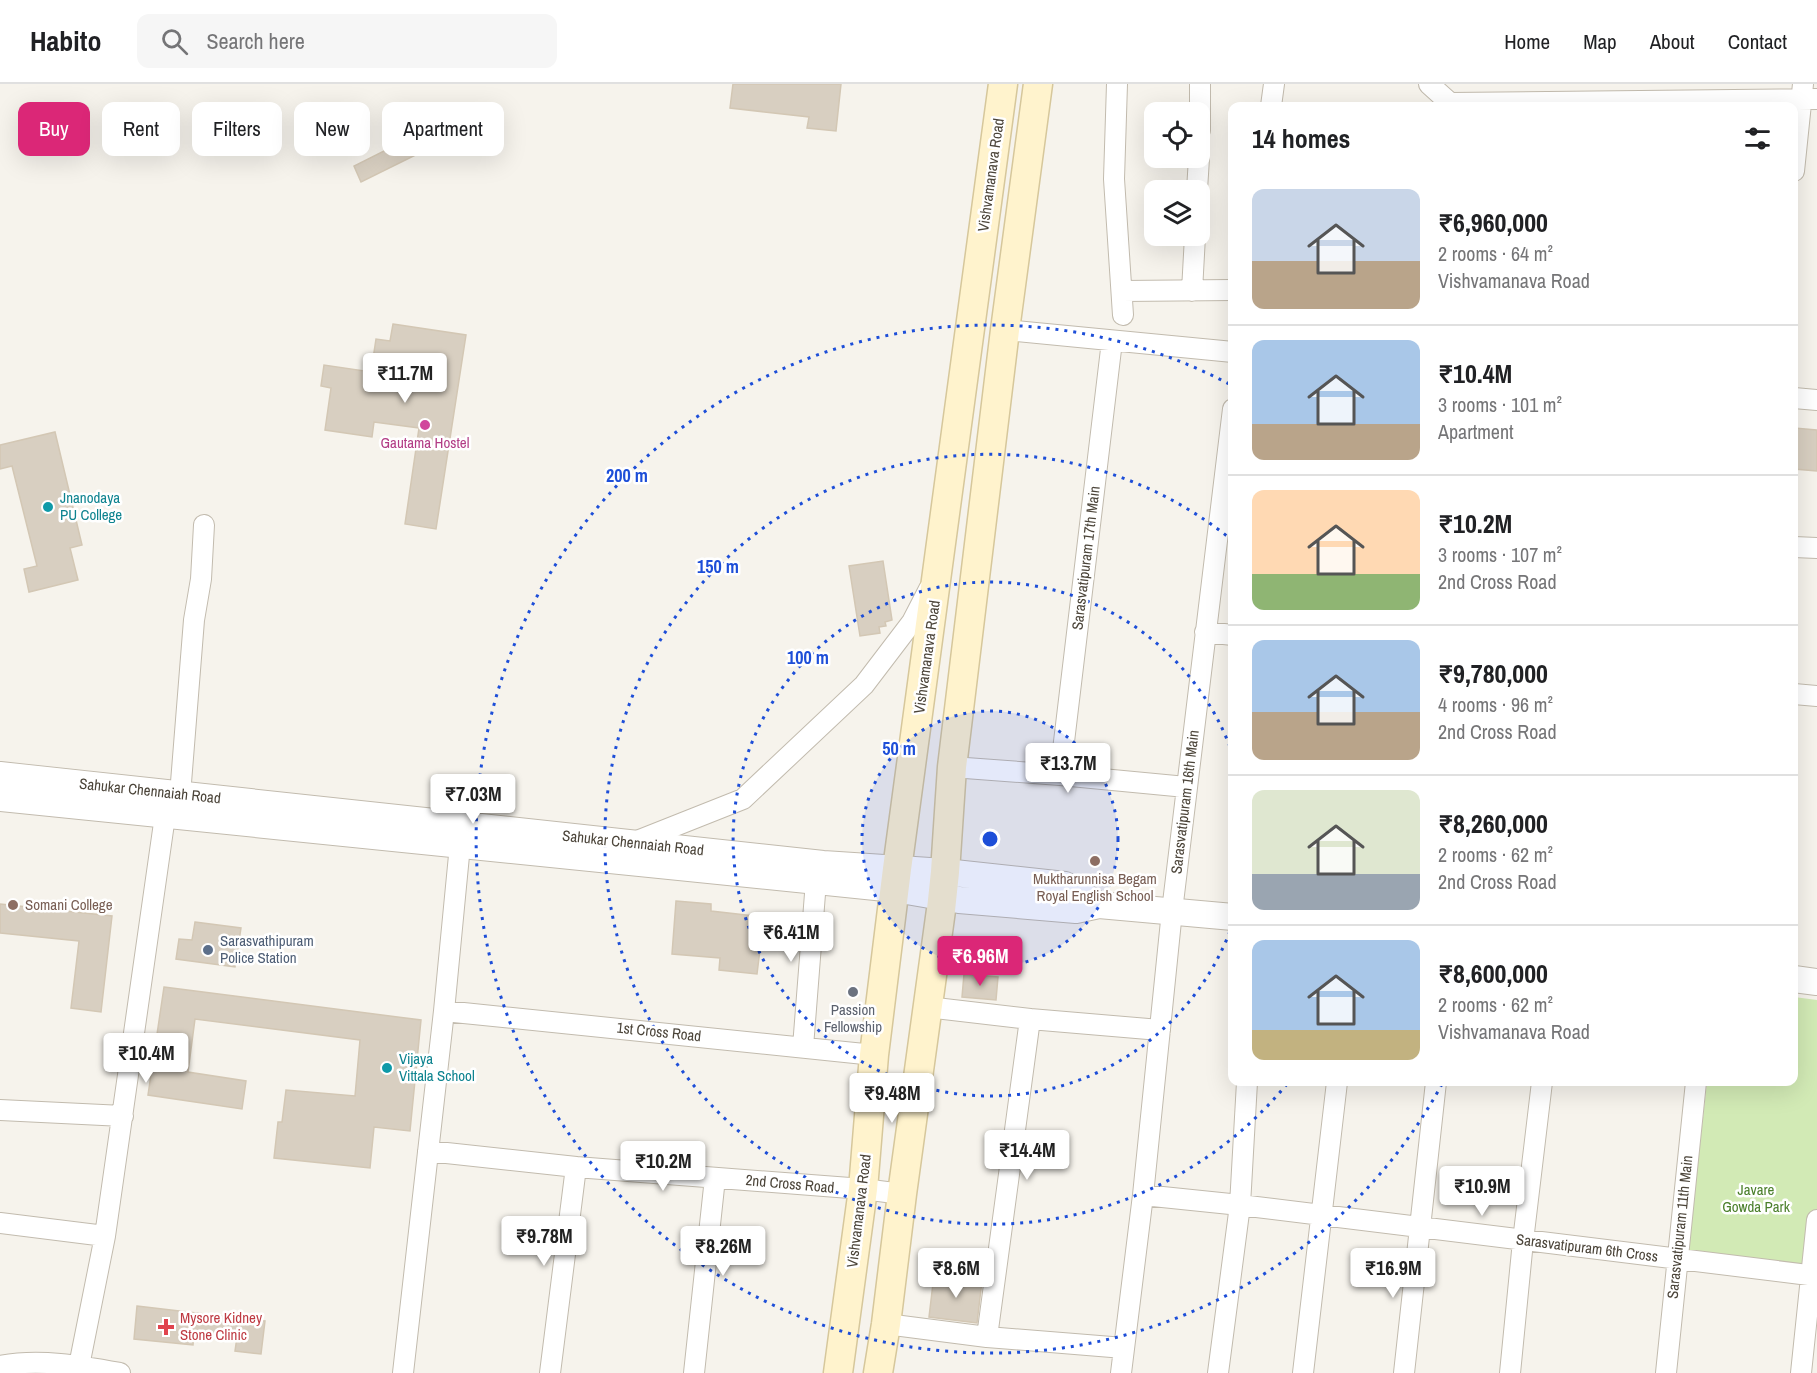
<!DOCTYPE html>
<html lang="en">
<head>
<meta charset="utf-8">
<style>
  body { margin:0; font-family:"Archivo Narrow",sans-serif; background:#f6f6f6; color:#202124; height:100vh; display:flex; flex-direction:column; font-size:22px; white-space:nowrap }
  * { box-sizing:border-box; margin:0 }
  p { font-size:20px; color:#757577 }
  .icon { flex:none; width:33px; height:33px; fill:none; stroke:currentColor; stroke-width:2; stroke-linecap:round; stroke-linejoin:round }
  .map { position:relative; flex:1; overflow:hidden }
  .side { position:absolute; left:1228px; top:18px; width:570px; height:984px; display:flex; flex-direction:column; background:#fff; border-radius:12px; box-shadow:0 6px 24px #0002 }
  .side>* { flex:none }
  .hud { position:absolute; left:18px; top:18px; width:570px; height:54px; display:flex; gap:12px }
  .controls { position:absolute; left:1144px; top:18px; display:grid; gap:12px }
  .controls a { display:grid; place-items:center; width:66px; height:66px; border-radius:12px; background:#fff; box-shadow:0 6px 24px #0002; font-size:30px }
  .price { position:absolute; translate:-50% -51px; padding:0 14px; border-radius:6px; background:#fff; color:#222; font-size:20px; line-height:39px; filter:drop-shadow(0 2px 3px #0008) }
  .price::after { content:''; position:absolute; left:50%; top:36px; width:18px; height:14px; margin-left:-9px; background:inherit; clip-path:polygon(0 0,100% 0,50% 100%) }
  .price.selected { background:#db2777; color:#fff }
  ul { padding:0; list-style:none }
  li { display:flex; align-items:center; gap:18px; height:150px; padding:0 24px }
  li+li { border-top:2px solid #e0e0e0 }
  li span { display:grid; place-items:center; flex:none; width:168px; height:120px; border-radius:12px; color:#555 }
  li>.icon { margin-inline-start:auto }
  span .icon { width:72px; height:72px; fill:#fffc; stroke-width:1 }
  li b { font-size:26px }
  h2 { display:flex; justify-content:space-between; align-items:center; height:72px; padding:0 24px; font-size:26px }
  .tag { padding:0 21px; border-radius:12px; background:#fff; box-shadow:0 6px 24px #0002; font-size:21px; line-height:54px }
  .tag.selected { background:#db2777; color:#fff }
  header { display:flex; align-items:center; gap:36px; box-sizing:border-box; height:84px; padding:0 30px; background:#fff; border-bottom:2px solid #e0e0e0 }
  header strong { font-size:28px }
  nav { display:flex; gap:33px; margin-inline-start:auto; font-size:21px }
  .search { width:420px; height:54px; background:#f6f6f6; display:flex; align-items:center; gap:15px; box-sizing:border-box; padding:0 21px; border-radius:12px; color:#757577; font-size:22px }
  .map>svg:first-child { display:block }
</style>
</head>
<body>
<header>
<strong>Habito</strong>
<div class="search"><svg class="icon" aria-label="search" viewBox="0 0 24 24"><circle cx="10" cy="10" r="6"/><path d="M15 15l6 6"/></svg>Search here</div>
<nav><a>Home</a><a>Map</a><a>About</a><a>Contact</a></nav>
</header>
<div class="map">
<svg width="1817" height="1289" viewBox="0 0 1817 1289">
  <rect width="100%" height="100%" fill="#f6f3ec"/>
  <path fill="#d2eab5" d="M1794 913 1817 916V1183L1688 1168 1707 998H1794Z"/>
  <path fill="#d8cfc1" stroke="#d3c7b4" stroke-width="1.5" d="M733 0H841L836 47 807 44 809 33 730 24Z
    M421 21 440 59 361 98 354 82 412 53 401 30Z
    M393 240 466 251 436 445 405 440 419 344 374 338 372 353 325 346 331 304 321 302 324 281 371 288 376 255 390 257Z
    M1794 344 1817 346V387L1794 385Z
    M55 348 82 461 70 464 78 496 29 508 24 485 37 482 12 382 0 385V361Z
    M883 477 892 536 885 538 886 542 879 543 880 549 860 552 849 482Z
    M676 817 711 820V827L764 833 757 890 719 886 720 874 672 870Z
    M0 820 112 832 101 928 71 924 79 857 0 849Z
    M195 838 241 844 235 883 176 875 179 855 192 856Z
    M964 890 998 893 996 916 962 913Z
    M164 903 421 936 410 1047 374 1043 370 1084 274 1074 278 1038H282L286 1006 355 1012 360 956 195 935 188 988 246 997 242 1025 148 1011Z
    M934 1191 982 1197 977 1239 929 1233Z
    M137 1222 265 1237 261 1270 235 1267 237 1253 194 1249 193 1261 134 1255Z"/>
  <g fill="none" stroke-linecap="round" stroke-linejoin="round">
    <defs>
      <path id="minor" d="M1117 0 1114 95 1123 231
        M1429 0 1450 19 1817 15
        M1271 22 1274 0
        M1200 46V0
        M1794 87 1803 0
        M1197 106 1199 74
        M1122 207 1233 206
        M1192 207 1195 152
        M1005 246 1233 268
        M1794 314 1817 316
        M1794 463 1817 464
        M1205 548 1233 551
        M1794 610 1817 612
        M952 683 1060 691 1186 703
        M1060 691 1112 257
        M180 711 194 536 201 495 204 441
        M632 759 743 715 864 601 912 538 929 505
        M927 923 1030 935 1160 946
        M444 927 874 971
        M803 963 816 797
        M0 1026 123 1032
        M428 1067 576 1083 863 1105 902 1110
        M1143 1111 1240 1121 1817 1192
        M0 1139 105 1152
        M886 1240 987 1253 1124 1264
        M987 1253 1030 935
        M0 1282C39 1274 82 1282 120 1289
        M79 1282 105 1152 167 718
        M403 1289 444 927 460 761
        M550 1289 576 1083
        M694 1289 715 1094
        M1121 1289 1143 1111 1172 827 1233 325
        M1218 1289 1240 1121 1247 998
        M1303 1289 1337 998
        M1404 1289 1436 998
        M1510 1289 1523 1157 1542 998
        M1666 1289 1696 998
        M1801 1289 1817 1136"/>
      <path id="tertiary" d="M0 691 823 780 945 788 1065 801 1099 821
        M0 714 895 805 959 816 1076 826 1099 821 1233 833
        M1794 895 1817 898"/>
      <path id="secondary" d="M838 1289 863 1105 874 971 897 785 1003 0
        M878 1289 886 1240 902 1110 941 826 945 788 952 683 1005 246 1038 0"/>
    </defs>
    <use href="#minor" stroke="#c2bbae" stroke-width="22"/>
    <use href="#tertiary" stroke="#c2bbae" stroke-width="28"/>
    <use href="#secondary" stroke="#d6c79b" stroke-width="31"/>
    <use href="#minor" stroke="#fff" stroke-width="20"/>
    <use href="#tertiary" stroke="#fff" stroke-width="26"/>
    <use href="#secondary" stroke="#fff3cd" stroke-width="28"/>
  </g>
  <circle cx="990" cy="755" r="128" fill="#1d4ed8" fill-opacity=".12"/>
  <g fill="none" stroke="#1d4ed8" stroke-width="3" stroke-dasharray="3 6">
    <circle cx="990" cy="755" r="128"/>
    <path d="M1233 839A257 257 0 1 1 1233 671"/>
    <path d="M1287 1000A385 385 0 1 1 1232 456"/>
    <path d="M1442 1000A514 514 0 1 1 1231 301"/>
  </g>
  <circle fill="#d1479c" stroke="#fff" stroke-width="2" cx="425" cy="341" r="6"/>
  <g fill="#0f9aa8" stroke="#fff" stroke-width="2">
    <circle cx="48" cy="423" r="6"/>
    <circle cx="387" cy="984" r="6"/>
  </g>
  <g fill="#8d6e63" stroke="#fff" stroke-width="2">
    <circle cx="1095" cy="777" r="6"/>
    <circle cx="13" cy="821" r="6"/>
  </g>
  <circle fill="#5c6f8a" stroke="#fff" stroke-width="2" cx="208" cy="866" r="6"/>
  <circle fill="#6b7280" stroke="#fff" stroke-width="2" cx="853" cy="908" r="6"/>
  <path fill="#e0444e" stroke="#fff" stroke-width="2" d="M163 1234h6v6h6v6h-6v6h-6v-6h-6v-6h6z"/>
  <g text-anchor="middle" stroke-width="5" stroke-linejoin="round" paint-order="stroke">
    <g font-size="15" fill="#4b4439" stroke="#fff">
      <text transform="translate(991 91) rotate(-82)" y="5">Vishvamanava Road</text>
      <text transform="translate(1086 474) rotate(-83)" y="5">Sarasvatipuram 17th Main</text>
      <text transform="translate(927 573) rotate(-82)" y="5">Vishvamanava Road</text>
      <text transform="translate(150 707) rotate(6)" y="5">Sahukar Chennaiah Road</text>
      <text transform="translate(1185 718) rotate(-83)" y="5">Sarasvatipuram 16th Main</text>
      <text transform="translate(633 759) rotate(6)" y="5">Sahukar Chennaiah Road</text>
      <text transform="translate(659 948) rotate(6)" y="5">1st Cross Road</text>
      <text transform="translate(790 1100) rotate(5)" y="5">2nd Cross Road</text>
      <text transform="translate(859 1127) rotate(-83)" y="5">Vishvamanava Road</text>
      <text transform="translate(1680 1143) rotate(-84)" y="5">Sarasvatipuram 11th Main</text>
      <text transform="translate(1587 1164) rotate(7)" y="5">Sarasvatipuram 6th Cross</text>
    </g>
    <g font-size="15" fill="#b23c85" stroke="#fff">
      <text x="425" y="364">Gautama Hostel</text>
    </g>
    <g font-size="15" fill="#0d838f" stroke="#fff" text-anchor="start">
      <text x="60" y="419">Jnanodaya<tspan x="60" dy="17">PU College</tspan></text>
      <text x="399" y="980">Vijaya<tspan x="399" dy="17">Vittala School</tspan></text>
    </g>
    <g font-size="15" fill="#785e54" stroke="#fff">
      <text x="1095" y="800">Muktharunnisa Begam<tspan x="1095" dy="17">Royal English School</tspan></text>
      <text x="25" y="826" text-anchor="start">Somani College</text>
    </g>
    <g font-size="15" fill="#4e5e75" stroke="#fff" text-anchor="start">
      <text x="220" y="862">Sarasvathipuram<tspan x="220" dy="17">Police Station</tspan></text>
    </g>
    <g font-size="15" fill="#5b616d" stroke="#fff">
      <text x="853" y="931">Passion<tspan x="853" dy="17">Fellowship</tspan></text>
    </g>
    <g font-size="15" fill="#4a7f2a" stroke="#fff">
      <text x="1756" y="1111">Javare<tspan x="1756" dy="17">Gowda Park</tspan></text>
    </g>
    <g font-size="15" fill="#be3a42" stroke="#fff" text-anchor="start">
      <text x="180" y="1239">Mysore Kidney<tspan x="180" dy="17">Stone Clinic</tspan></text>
    </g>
  </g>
  <circle cx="990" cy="755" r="9" fill="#1d4ed8" stroke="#fff" stroke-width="3"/>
  <g font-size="18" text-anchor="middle" font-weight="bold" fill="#1d4ed8" stroke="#fff" stroke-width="5" stroke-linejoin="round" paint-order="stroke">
    <text x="627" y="398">200 m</text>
    <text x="718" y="489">150 m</text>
    <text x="808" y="580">100 m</text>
    <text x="899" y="671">50 m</text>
  </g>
</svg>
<div class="controls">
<a><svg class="icon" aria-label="locate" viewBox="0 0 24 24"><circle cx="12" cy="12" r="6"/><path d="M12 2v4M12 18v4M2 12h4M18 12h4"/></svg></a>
<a><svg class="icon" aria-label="layers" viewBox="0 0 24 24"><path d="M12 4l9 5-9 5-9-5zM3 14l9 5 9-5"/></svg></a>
</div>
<b class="price" style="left:405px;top:320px">₹11.7M</b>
<b class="price" style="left:1068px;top:710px">₹13.7M</b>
<b class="price" style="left:473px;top:741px">₹7.03M</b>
<b class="price" style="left:791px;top:879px">₹6.41M</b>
<b class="price selected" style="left:980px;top:903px">₹6.96M</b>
<b class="price" style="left:146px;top:1000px">₹10.4M</b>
<b class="price" style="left:892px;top:1040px">₹9.48M</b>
<b class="price" style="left:1027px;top:1097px">₹14.4M</b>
<b class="price" style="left:663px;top:1108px">₹10.2M</b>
<b class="price" style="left:1482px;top:1133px">₹10.9M</b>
<b class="price" style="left:544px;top:1183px">₹9.78M</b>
<b class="price" style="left:723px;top:1193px">₹8.26M</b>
<b class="price" style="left:956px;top:1215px">₹8.6M</b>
<b class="price" style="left:1393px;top:1215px">₹16.9M</b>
<div class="hud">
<a class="tag selected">Buy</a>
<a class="tag">Rent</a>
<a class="tag">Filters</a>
<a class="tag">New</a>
<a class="tag">Apartment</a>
</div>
<section class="side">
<h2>14 homes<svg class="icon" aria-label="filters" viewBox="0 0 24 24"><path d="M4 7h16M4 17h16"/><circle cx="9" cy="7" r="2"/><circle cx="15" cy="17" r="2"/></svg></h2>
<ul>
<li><span style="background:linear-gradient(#c9d6e8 60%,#b9a48a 0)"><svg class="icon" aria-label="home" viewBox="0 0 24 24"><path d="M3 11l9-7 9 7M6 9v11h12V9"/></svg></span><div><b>₹6,960,000</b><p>2 rooms · 64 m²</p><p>Vishvamanava Road</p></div></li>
<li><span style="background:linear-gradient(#a9c7e8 70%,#b9a48a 0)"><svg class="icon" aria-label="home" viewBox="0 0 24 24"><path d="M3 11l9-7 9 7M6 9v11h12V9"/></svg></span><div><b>₹10.4M</b><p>3 rooms · 101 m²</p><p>Apartment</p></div></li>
<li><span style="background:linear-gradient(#ffd9b3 70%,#8fb573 0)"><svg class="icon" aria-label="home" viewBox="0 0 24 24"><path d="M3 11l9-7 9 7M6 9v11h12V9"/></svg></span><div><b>₹10.2M</b><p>3 rooms · 107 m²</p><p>2nd Cross Road</p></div></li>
<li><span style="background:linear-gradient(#a9c7e8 60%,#b9a48a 0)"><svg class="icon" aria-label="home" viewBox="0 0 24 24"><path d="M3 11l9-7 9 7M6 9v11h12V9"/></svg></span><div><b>₹9,780,000</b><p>4 rooms · 96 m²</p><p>2nd Cross Road</p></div></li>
<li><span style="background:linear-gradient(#dfe7d0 70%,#9aa5b1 0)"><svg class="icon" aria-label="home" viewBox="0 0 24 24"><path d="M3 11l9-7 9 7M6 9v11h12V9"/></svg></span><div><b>₹8,260,000</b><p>2 rooms · 62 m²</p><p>2nd Cross Road</p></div></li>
<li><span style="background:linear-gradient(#a9c7e8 75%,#c2b280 0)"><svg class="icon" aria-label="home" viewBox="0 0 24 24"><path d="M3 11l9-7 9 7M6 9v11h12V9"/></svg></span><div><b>₹8,600,000</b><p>2 rooms · 62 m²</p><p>Vishvamanava Road</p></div></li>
</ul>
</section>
</div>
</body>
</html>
